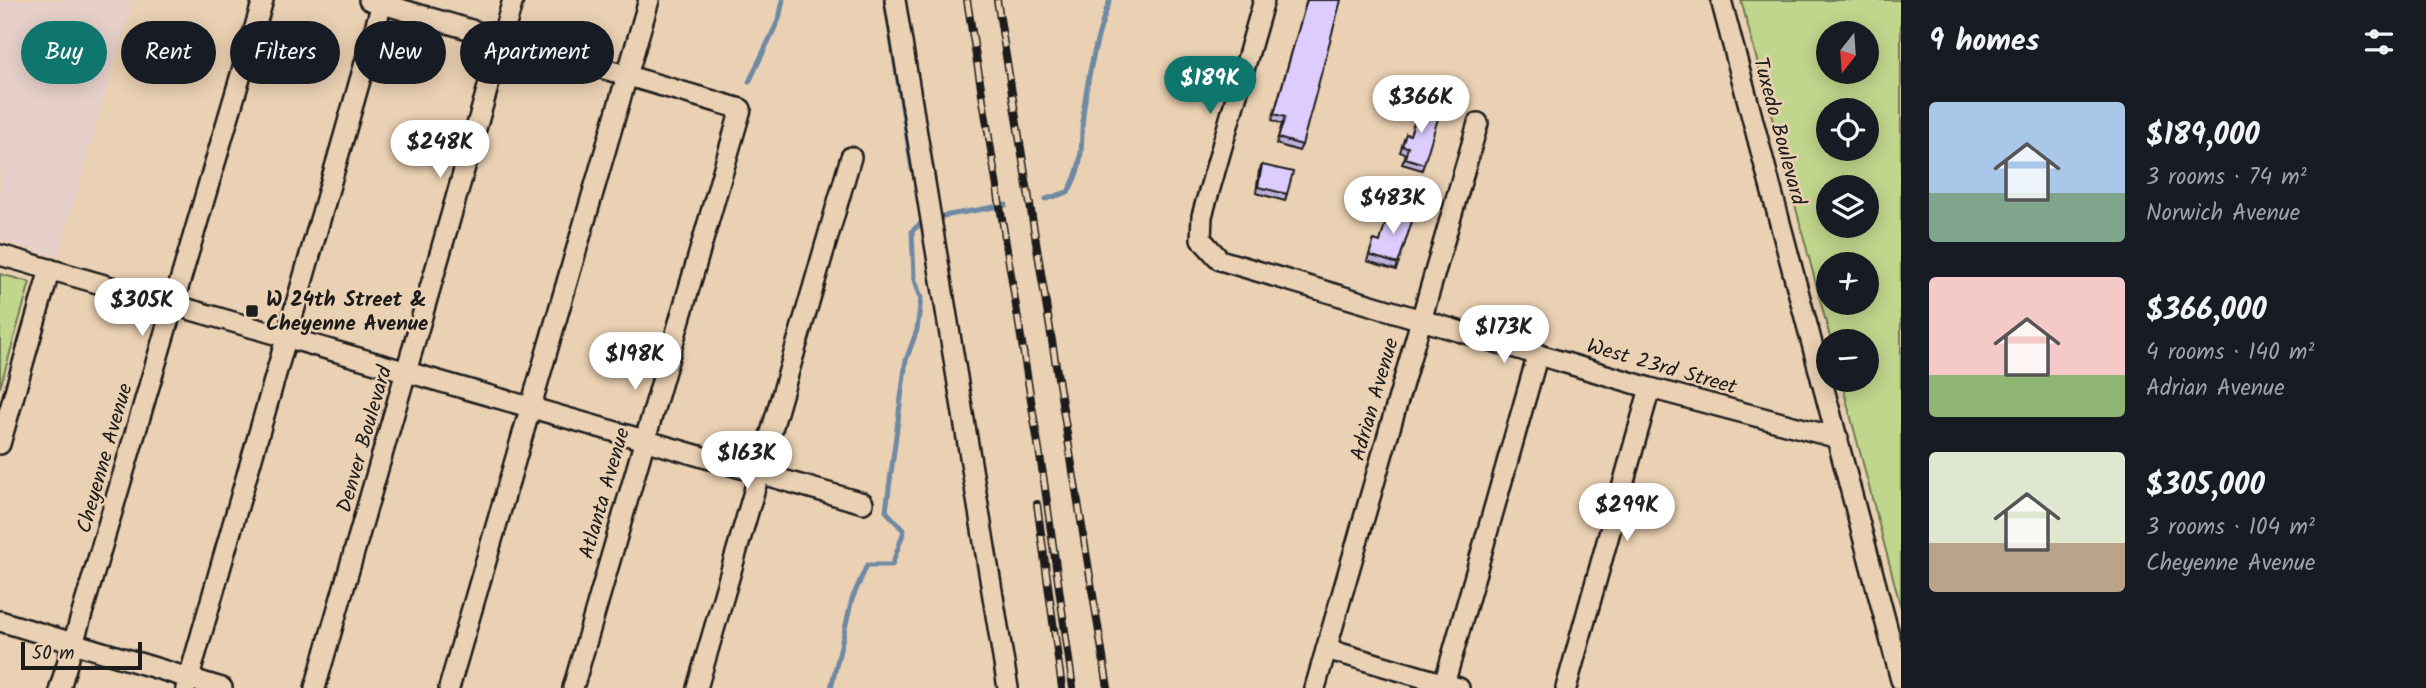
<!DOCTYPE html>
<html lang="en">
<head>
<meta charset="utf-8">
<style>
  body { margin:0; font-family:Kalam,sans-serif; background:#20242c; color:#f1f3f6; height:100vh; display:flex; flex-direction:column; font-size:26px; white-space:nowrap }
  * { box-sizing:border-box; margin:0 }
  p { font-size:23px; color:#9ea1a6 }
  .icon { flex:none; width:38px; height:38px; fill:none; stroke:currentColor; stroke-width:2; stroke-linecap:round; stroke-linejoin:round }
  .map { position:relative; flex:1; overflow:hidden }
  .panel { display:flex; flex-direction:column; background:#171b24; width:525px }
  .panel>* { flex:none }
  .hud { position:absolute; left:21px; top:21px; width:665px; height:63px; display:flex; gap:14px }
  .needle { width:46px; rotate:197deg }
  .fabs { position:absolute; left:1816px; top:21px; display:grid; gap:14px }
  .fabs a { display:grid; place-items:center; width:63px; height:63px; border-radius:50%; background:#171b24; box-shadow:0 4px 18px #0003; font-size:35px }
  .scale { position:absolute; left:21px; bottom:18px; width:121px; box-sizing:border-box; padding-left:7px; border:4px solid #1c1c1c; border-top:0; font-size:19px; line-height:24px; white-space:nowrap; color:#1c1c1c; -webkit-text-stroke:5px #ebd1b3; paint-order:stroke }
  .price { position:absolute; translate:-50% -60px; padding:0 16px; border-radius:24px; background:#fff; color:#222; font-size:23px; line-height:46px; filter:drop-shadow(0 2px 4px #0008) }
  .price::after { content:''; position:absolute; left:50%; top:42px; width:21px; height:16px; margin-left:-10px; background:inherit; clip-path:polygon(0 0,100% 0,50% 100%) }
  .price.current { background:#0f766e; color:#fff }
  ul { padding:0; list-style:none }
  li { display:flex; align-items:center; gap:21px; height:175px; padding:0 28px }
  li span { display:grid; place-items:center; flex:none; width:196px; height:140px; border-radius:7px; color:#555 }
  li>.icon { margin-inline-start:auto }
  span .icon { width:84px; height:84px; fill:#fffc; stroke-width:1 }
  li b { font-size:30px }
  h2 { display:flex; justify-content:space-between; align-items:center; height:84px; padding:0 28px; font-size:30px }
  .chip { padding:0 24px; border-radius:32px; background:#171b24; box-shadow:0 4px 18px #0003; font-size:24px; line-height:63px }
  .chip.current { background:#0f766e; color:#fff }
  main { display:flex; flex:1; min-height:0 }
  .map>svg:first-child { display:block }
</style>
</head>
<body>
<main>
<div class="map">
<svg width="1901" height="688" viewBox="0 0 1901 688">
  <rect width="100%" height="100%" fill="#ebd1b3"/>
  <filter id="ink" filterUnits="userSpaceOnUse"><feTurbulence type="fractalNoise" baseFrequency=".0143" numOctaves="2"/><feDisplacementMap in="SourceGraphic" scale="14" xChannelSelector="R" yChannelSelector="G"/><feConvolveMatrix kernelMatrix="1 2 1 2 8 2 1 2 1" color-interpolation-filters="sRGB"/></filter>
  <g filter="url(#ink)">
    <path fill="#e7d0ca" d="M0 0H133L58 257 0 240Z"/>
    <path fill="#c0d68c" stroke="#6e7954" stroke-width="2" fill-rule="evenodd" d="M1741 0H1901V608L1841 380H1867V341H1831ZM1829 33H1867V72H1829ZM1829 110H1867V149H1829ZM1829 187H1867V226H1829ZM1829 264H1867V303H1829Z
      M0 274 30 282 0 388Z"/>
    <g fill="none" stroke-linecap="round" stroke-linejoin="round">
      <path stroke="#6e89a4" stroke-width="5" d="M885 0 912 169
        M749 82 779 19 783 0
        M1046 199 1068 192C1087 160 1079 140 1084 107 1089 71 1097 34 1110 0
        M831 688 852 599 867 565H892L904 531 886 511 906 360 917 330 921 298 914 277 912 231 926 219 1006 205"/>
      <defs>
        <path id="minor" d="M369 0 741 109 573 688
          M895 0 1008 688
          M1264 0 1202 216 1201 239 1220 260 1650 388 1838 438
          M1721 0 1901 680
          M0 255 863 503
          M0 444 50 269
          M0 621 222 688
          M1326 649 1459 688
          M60 688 263 0
          M186 688 383 0
          M315 688 513 0
          M449 688 649 0
          M697 688 851 157
          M1315 688 1478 123
          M1443 688 1538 354
          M1566 688 1650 388"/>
      </defs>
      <use href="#minor" stroke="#1c1c1c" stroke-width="24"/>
      <use href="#minor" stroke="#ebd1b3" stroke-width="19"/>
      <defs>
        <path id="rail" d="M967 0 1044 481 1073 688
          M997 0 1108 688
          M1037 504 1062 688"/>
      </defs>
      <use href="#rail" stroke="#1c1c1c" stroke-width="8"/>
      <use href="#rail" stroke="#ebd1b3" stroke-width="5" stroke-dasharray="16" stroke-linecap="butt"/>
    </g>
    <path fill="#beb0da" stroke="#1c1c1c" stroke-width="2" d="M1307 0 1302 145 1299 151 1276 144 1282 124 1272 120Z
      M1406 134 1424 164 1422 170 1402 164 1406 154 1400 152Z
      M1262 165 1287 194 1285 201 1256 193 1259 171Z
      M1414 215 1396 270 1367 261 1374 240 1379 242Z"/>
    <path fill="#ddcdfe" stroke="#1c1c1c" stroke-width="2" d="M1307 0H1341L1302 145 1278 138 1285 117 1274 114Z
      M1420 105 1440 112 1424 164 1405 158 1408 147 1402 146 1406 134 1410 135Z
      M1262 165 1293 172 1287 194 1258 187Z
      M1390 206 1414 215 1398 264 1369 255 1374 240 1380 242Z"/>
  </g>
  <rect fill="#1c1c1c" stroke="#ebd1b3" stroke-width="2.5" x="245" y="304" width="14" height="14" rx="3.5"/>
  <g text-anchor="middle" stroke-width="5" stroke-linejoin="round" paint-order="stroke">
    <g font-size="21" fill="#1c1c1c" stroke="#ebd1b3">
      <text transform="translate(1780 131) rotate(75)" y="7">Tuxedo Boulevard</text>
      <text transform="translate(1662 366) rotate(16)" y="7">West 23rd Street</text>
      <text transform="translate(1374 399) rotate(-74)" y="7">Adrian Avenue</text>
      <text transform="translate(364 439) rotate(-74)" y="7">Denver Boulevard</text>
      <text transform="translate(104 458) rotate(-74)" y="7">Cheyenne Avenue</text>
      <text transform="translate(604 493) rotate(-74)" y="7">Atlanta Avenue</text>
    </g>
    <g font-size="21" font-weight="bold" fill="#1c1c1c" stroke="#ebd1b3" text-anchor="start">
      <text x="266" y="306">W 24th Street &amp;<tspan x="266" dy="24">Cheyenne Avenue</tspan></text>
    </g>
  </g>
</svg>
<div class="fabs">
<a><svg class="needle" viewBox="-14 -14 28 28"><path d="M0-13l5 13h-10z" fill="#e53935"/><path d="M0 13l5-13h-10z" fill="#9ea1a6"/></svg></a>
<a><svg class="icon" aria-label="locate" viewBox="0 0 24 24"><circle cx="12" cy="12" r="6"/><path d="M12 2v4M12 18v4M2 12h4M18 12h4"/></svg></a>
<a><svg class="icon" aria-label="layers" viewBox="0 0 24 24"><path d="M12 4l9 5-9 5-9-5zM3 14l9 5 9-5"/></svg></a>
<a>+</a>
<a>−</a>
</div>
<div class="scale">50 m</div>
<b class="price current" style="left:1210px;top:116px">$189K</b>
<b class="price" style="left:1421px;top:135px">$366K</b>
<b class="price" style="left:440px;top:180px">$248K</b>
<b class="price" style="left:1393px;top:236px">$483K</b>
<b class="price" style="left:142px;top:338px">$305K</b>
<b class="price" style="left:1504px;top:365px">$173K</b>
<b class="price" style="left:635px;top:392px">$198K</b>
<b class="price" style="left:747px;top:491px">$163K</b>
<b class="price" style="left:1627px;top:543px">$299K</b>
<div class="hud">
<a class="chip current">Buy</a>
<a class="chip">Rent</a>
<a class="chip">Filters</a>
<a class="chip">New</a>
<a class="chip">Apartment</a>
</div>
</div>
<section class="panel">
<h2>9 homes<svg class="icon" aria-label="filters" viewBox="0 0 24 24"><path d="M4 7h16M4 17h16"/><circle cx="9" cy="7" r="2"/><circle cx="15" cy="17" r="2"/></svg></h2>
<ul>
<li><span style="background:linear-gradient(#a9c7e8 65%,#7fa58c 0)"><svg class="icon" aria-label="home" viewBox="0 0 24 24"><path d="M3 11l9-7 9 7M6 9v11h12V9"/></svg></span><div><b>$189,000</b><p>3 rooms · 74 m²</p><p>Norwich Avenue</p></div></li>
<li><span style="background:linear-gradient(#f6c9c9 70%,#8fb573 0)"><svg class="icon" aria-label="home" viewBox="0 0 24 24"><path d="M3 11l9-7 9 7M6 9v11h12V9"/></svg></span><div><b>$366,000</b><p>4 rooms · 140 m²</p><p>Adrian Avenue</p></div></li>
<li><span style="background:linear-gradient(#dfe7d0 65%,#b9a48a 0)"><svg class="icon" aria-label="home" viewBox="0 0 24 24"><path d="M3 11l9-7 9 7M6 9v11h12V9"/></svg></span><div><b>$305,000</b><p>3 rooms · 104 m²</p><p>Cheyenne Avenue</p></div></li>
</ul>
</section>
</main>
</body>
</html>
